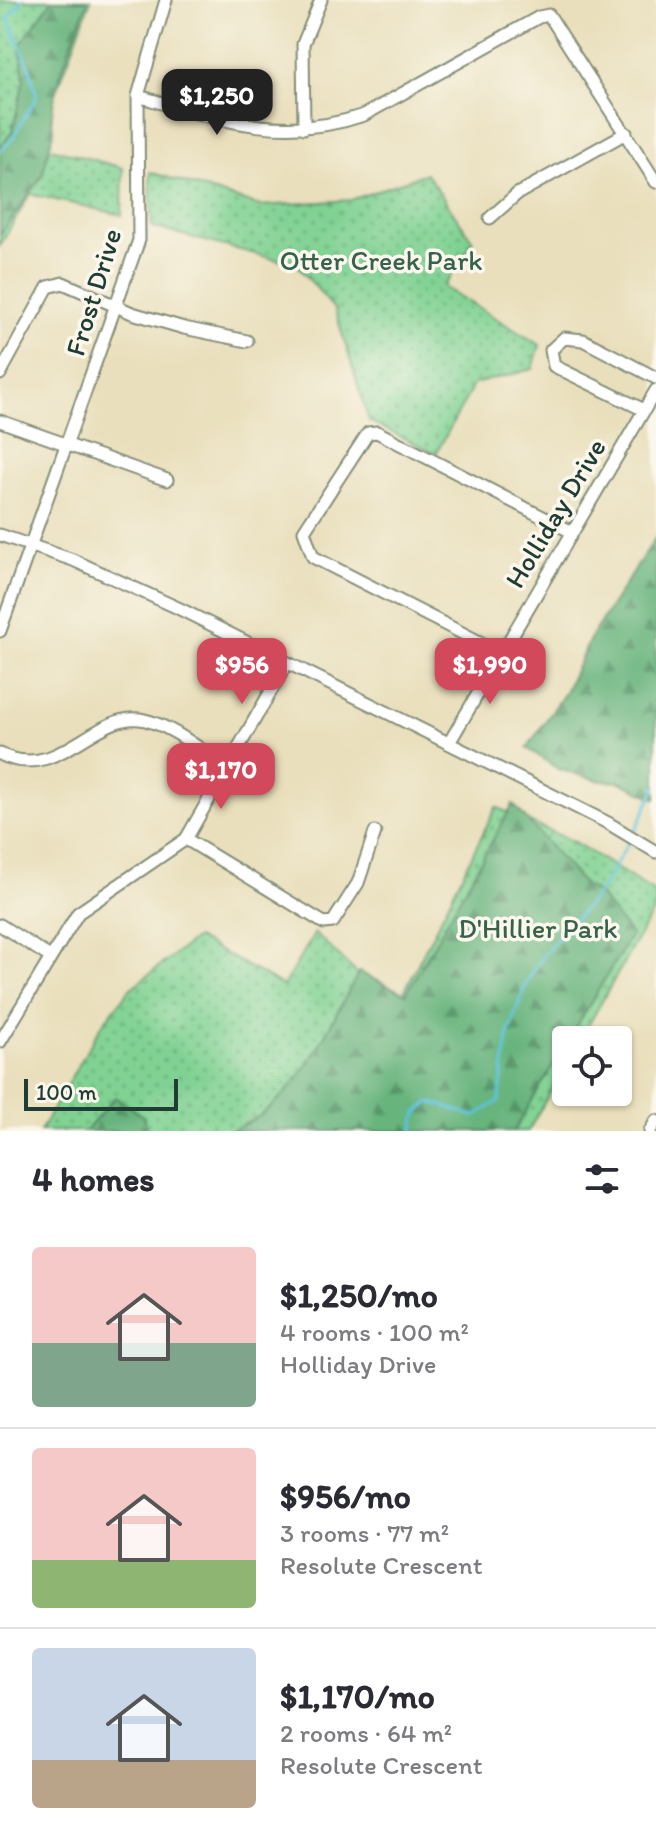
<!DOCTYPE html>
<html lang="en">
<head>
<meta charset="utf-8">
<style>
  body { margin:0; font-family:Itim,sans-serif; background:#f2f2f3; color:#2b2b33; height:100vh; display:flex; flex-direction:column; font-size:30px; white-space:nowrap }
  * { box-sizing:border-box; margin:0 }
  p { font-size:26px; color:#7c7c81 }
  .icon { flex:none; width:44px; height:44px; fill:none; stroke:currentColor; stroke-width:2; stroke-linecap:round; stroke-linejoin:round }
  .map { position:relative; height:1131px; overflow:hidden }
  .panel { display:flex; flex-direction:column; background:#fff; flex:1 }
  .panel>* { flex:none }
  .controls { position:absolute; left:552px; top:1026px; display:grid; gap:16px }
  .controls a { display:grid; place-items:center; width:80px; height:80px; border-radius:8px; background:#fff; box-shadow:0 2px 6px #0004; font-size:40px }
  .scale { position:absolute; left:24px; bottom:20px; width:154px; box-sizing:border-box; padding-left:8px; border:4px solid #1f3d34; border-top:0; font-size:22px; line-height:28px; white-space:nowrap; color:#1f3d34; -webkit-text-stroke:6px #fbf7ec; paint-order:stroke }
  .price { position:absolute; translate:-50% -68px; padding:0 18px; border-radius:16px; background:#d1495b; color:#fff; font-size:26px; line-height:52px; filter:drop-shadow(0 2px 4px #0008) }
  .price::after { content:''; position:absolute; left:50%; top:48px; width:24px; height:18px; margin-left:-12px; background:inherit; clip-path:polygon(0 0,100% 0,50% 100%) }
  .price.on { background:#222; color:#fff }
  ul { padding:0; list-style:none }
  li { display:flex; align-items:center; gap:24px; height:200px; padding:0 32px }
  li+li { border-top:2px solid #e1e1e2 }
  li span { display:grid; place-items:center; flex:none; width:224px; height:160px; border-radius:8px; color:#555 }
  li>.icon { margin-inline-start:auto }
  span .icon { width:96px; height:96px; fill:#fffc; stroke-width:1 }
  li b { font-size:34px }
  h2 { display:flex; justify-content:space-between; align-items:center; height:96px; padding:0 32px; font-size:34px }
  .map>svg:first-child { display:block }
</style>
</head>
<body>
<div class="map">
<svg width="656" height="1131" viewBox="0 0 656 1131">
  <defs>
    <pattern id="grass-dots" width="8" height="8" patternUnits="userSpaceOnUse" patternTransform="scale(2)"><rect width="8" height="8" fill="#80d293"/><path d="M2 2h.1M6 6h.1" fill="none" stroke="#68ac79" stroke-width="1.8" stroke-linecap="round"/></pattern>
    <pattern id="forest-firs" width="22" height="20" patternUnits="userSpaceOnUse" patternTransform="scale(2)"><rect width="22" height="20" fill="#68b47d"/><path d="M5 1l3.5 6h-7zM16 11l3.5 6h-7z" fill="#559467"/></pattern>
  </defs>
  <rect width="100%" height="100%" fill="#fbf7ec"/>
  <filter id="ink" filterUnits="userSpaceOnUse"><feTurbulence type="fractalNoise" baseFrequency=".0125" numOctaves="2"/><feDisplacementMap in="SourceGraphic" scale="16" xChannelSelector="R" yChannelSelector="G"/><feConvolveMatrix kernelMatrix="1 2 1 2 8 2 1 2 1" color-interpolation-filters="sRGB"/></filter>
  <filter id="wash" filterUnits="userSpaceOnUse"><feTurbulence type="fractalNoise" baseFrequency=".006" numOctaves="4" result="noise"/><feDisplacementMap in="SourceGraphic" scale="32" xChannelSelector="R" yChannelSelector="G"/><feGaussianBlur stdDeviation="1.8" result="paint"/><feColorMatrix in="noise" values="0 0 0 0 0 0 0 0 0 0 0 0 0 0 0 0 0 1.4 0 .05"/><feComposite in="paint" operator="in"/></filter>
  <g filter="url(#wash)">
    <rect width="100%" height="100%" fill="#e9dfbc"/>
    <path fill="url(#grass-dots)" stroke="#508864" stroke-width="2" d="M0 0H91L37 144 123 168 122 215 30 194 0 246Z
      M150 172 260 206 351 200 426 173 473 241 444 287 540 345 533 369 474 384 436 454 369 421 335 310 297 265 152 227Z
      M496 807 574 842 656 893V906L580 1040H566V1065L528 1131H40L101 1026 130 989 196 938 283 986 315 933 395 1010Z"/>
    <path fill="url(#forest-firs)" stroke="#447858" stroke-width="2" d="M52 0H87V3C78 30 43 106 54 130L42 176 0 235V147L12 132 24 80 20 45Z
      M656 537V799L620 782 601 781 558 769 527 748 564 694 592 635Z
      M513 804 584 885 598 893 631 935 514 1131H229C297 1108 326 1030 359 972L406 994Z
      M115 1097 144 1117 147 1131H86Z"/>
    <g fill="none" stroke-linecap="round" stroke-linejoin="round">
      <path stroke="#5ec4dc" stroke-width="3" d="M0 151 10 142 37 96 29 66 8 19 22 0
        M634 833 656 787
        M413 1131 417 1113 430 1102 475 1116 499 1101 509 1030 526 983 545 953 600 891 630 840"/>
    </g>
  </g>
  <g filter="url(#ink)">
    <g fill="none" stroke-linecap="round" stroke-linejoin="round">
      <defs>
        <path id="minor" d="M138 96C216 119 283 143 364 115L539 17 549 15 656 182
          M304 128 303 44 321 0
          M490 218 517 194 626 133
          M0 374 48 287 63 283 132 313 184 328 247 341
          M644 410 554 366 551 350 564 338 583 340 656 378
          M0 421 167 480
          M0 535 73 560 178 608 608 823 656 852
          M0 631 139 240 138 96 166 0
          M501 653 313 557 304 531 368 433 377 432 572 532
          M449 743 656 390
          M0 754C59 784 96 708 145 720 174 727 200 750 226 766
          M186 839 324 923 333 922 358 883 375 832
          M0 925 50 957
          M0 1042 78 913 186 839 287 663
          M650 1131 656 1121"/>
      </defs>
      <use href="#minor" stroke="#848e78" stroke-width="15"/>
      <use href="#minor" stroke="#fff" stroke-width="11"/>
    </g>
  </g>
  <g text-anchor="middle" stroke-width="7" stroke-linejoin="round" paint-order="stroke">
    <g font-size="28" fill="#37624c" stroke="#fbf7ec">
      <text x="381" y="270">Otter Creek Park</text>
      <text x="538" y="938">D'Hillier Park</text>
    </g>
    <g font-size="28" fill="#1f3d34" stroke="#fbf7ec">
      <text transform="translate(93 292) rotate(-73)" y="10">Frost Drive</text>
      <text transform="translate(555 513) rotate(-59)" y="10">Holliday Drive</text>
    </g>
  </g>
</svg>
<div class="controls">
<a><svg class="icon" aria-label="locate" viewBox="0 0 24 24"><circle cx="12" cy="12" r="6"/><path d="M12 2v4M12 18v4M2 12h4M18 12h4"/></svg></a>
</div>
<div class="scale">100 m</div>
<b class="price on" style="left:217px;top:137px">$1,250</b>
<b class="price" style="left:242px;top:706px">$956</b>
<b class="price" style="left:490px;top:706px">$1,990</b>
<b class="price" style="left:221px;top:811px">$1,170</b>
</div>
<section class="panel">
<h2>4 homes<svg class="icon" aria-label="filters" viewBox="0 0 24 24"><path d="M4 7h16M4 17h16"/><circle cx="9" cy="7" r="2"/><circle cx="15" cy="17" r="2"/></svg></h2>
<ul>
<li><span style="background:linear-gradient(#f6c9c9 60%,#7fa58c 0)"><svg class="icon" aria-label="home" viewBox="0 0 24 24"><path d="M3 11l9-7 9 7M6 9v11h12V9"/></svg></span><div><b>$1,250/mo</b><p>4 rooms · 100 m²</p><p>Holliday Drive</p></div></li>
<li><span style="background:linear-gradient(#f6c9c9 70%,#8fb573 0)"><svg class="icon" aria-label="home" viewBox="0 0 24 24"><path d="M3 11l9-7 9 7M6 9v11h12V9"/></svg></span><div><b>$956/mo</b><p>3 rooms · 77 m²</p><p>Resolute Crescent</p></div></li>
<li><span style="background:linear-gradient(#c9d6e8 70%,#b9a48a 0)"><svg class="icon" aria-label="home" viewBox="0 0 24 24"><path d="M3 11l9-7 9 7M6 9v11h12V9"/></svg></span><div><b>$1,170/mo</b><p>2 rooms · 64 m²</p><p>Resolute Crescent</p></div></li>
</ul>
</section>
</body>
</html>
